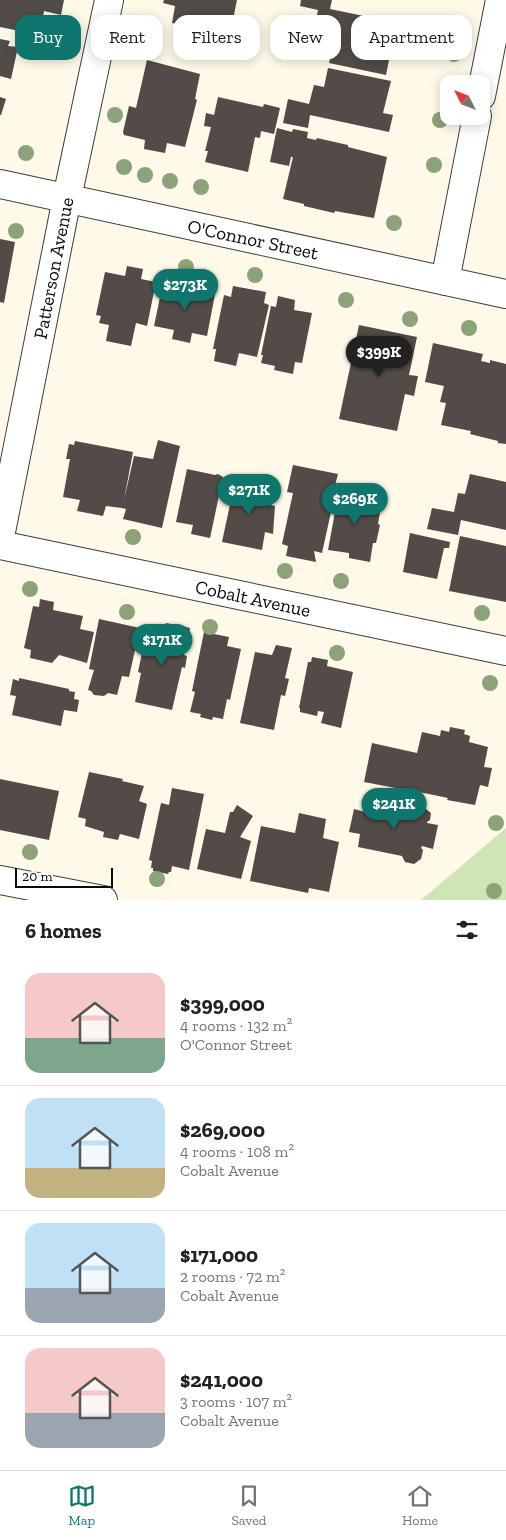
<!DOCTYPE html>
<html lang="en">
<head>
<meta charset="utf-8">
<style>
  body { margin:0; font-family:"Zilla Slab",serif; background:#f6f6f6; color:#202124; height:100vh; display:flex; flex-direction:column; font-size:19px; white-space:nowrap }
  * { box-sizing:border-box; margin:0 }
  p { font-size:16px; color:#757577 }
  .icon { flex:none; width:28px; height:28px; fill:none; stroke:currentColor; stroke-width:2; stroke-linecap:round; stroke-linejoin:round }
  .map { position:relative; height:900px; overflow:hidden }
  .sheet { display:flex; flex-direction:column; background:#fff; flex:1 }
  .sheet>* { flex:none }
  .top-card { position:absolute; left:15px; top:15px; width:476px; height:45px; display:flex; gap:10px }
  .needle { width:32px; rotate:312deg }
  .fabs { position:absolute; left:440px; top:75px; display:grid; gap:10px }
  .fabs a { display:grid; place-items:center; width:50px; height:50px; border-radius:10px; background:#fff; box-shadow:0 2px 12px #0003; font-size:25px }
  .scale { position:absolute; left:15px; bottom:12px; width:98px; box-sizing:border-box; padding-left:5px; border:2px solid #0a0a0a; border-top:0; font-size:14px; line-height:18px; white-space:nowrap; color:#0a0a0a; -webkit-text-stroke:4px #fff; paint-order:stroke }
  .price { position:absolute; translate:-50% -42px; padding:0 11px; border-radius:18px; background:#0f766e; color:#fff; font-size:16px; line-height:32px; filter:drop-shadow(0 1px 2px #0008) }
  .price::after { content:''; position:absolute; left:50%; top:30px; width:15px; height:11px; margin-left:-8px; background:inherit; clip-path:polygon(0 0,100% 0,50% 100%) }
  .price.selected { background:#222; color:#fff }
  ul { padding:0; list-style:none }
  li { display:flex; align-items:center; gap:15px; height:125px; padding:0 25px }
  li+li { border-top:1px solid #e0e0e0 }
  li span { display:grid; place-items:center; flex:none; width:140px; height:100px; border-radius:15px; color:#555 }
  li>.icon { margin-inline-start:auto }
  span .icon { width:60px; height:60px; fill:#fffc; stroke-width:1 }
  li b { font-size:21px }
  h2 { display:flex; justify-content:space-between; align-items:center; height:60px; padding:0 25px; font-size:21px }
  .chip { padding:0 18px; border-radius:15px; background:#fff; box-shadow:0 2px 12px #0003; font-size:18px; line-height:45px }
  .chip.selected { background:#0f766e; color:#fff }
  .tabs { display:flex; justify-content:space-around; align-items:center; height:70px; border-top:1px solid #e0e0e0; background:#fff; font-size:14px; color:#757577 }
  .tabs a { display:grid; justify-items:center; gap:2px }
  .tabs .selected { color:#0f766e }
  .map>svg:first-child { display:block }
</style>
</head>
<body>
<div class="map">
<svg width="506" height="900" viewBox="0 0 506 900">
  <rect width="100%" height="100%" fill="#fef9e8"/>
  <path fill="#d0e5b5" d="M506 828V900H421Z"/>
  <path fill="#524b47" d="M0 0H64L61 15 44 11 40 35 0 27Z
    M164 0H237L230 34 172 23 175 6 163 3Z
    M301 0H332L330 9 393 22 392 27 403 29 400 41 406 42 403 58 390 55 386 75 329 63 335 36 323 33 324 30 314 28 318 10 300 6Z
    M0 39 10 41 8 46 18 47 11 79 0 76Z
    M147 60 200 74 195 99 197 100 185 147 167 143 165 153 144 149 145 140 124 135 123 132 129 106 136 108Z
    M328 68 391 81 383 113 393 115 389 132 310 115 308 128 283 123 288 99 309 104 314 85 324 87Z
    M0 97 6 99 1 115H0Z
    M218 97 263 107 264 104 280 108 274 134 261 131 260 138 255 137 248 172 205 162 208 151H205L211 127 204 126 206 113 214 115Z
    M277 128 292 132 293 129 308 132 307 138 316 140 317 138 348 145V147L387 157 374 218 335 211 334 213 304 206V204L283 199 293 157H291L289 166 270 162Z
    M0 239 15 242 4 303 0 302Z
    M127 266 143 269 141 279 156 282 147 326 136 323 131 346 106 341 109 325 99 323 101 316 96 315 105 272 125 276Z
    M163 283 191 289 192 284 216 289 207 336 192 333 190 343 172 339 174 330 154 326Z
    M233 286 266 292 264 303 269 305 257 357 239 353 236 366 214 361 216 349H213L224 295 231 297Z
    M278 296 295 300 294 310 312 313 302 363 295 362 293 374 274 370 275 366 261 363 263 355H261L271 306 276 307Z
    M359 325 417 337 409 375 418 376 414 396 405 394 397 431 339 419Z
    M433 343 483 354 481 361 490 363V360L506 364V444L498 443V441L470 434 471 431 441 425 446 403 440 402 444 386 425 382Z
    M158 440 180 446 162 528 123 519 126 509 122 508 106 506 103 516 77 511 80 500 63 497 70 459H66L69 444 74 445 75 441 133 452 124 500 134 456 153 459Z
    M293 465 338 474 333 493 335 494 322 553 314 551 316 562 286 556 288 546 282 544 293 493 287 492Z
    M187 469 215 475 218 474 223 477 210 538 191 534 193 525 176 522Z
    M470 474 506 482V530L461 520 458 535 427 529 432 508 454 512 458 493 465 494Z
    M235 481 273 490 271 505 275 506 273 534 265 532 262 550 222 542Z
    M342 486 356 488V490L370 492 369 503 381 506 378 524 380 525 376 543H373L370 562 349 558V553L328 550 335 512 338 513Z
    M410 533 450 542 449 548H444L437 579 403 572Z
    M460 536 506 546V602L449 591Z
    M40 599 54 602 53 610 83 616 80 629 94 632 87 663 59 655 52 663 30 658 31 650 24 648 33 606 39 607Z
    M99 619 140 628 129 677 122 676 117 695 108 693 104 696 94 695 91 691 88 690 94 670 89 669Z
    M166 623 190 628 184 655 187 656 185 668 182 667 172 710 135 702 141 673 138 672 147 629 164 633Z
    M204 632 229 637 227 646 241 649 230 700 227 699 223 719 213 717 212 720 200 717 201 714 190 712 195 692 192 691Z
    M276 645 292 648 285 678 289 679 285 696 281 695 274 730 240 723 255 652 272 655Z
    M312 657 328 660 327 666 353 672 341 728 321 723 324 712 318 711 317 716 300 712V708H299L308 662H311Z
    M19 678 69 689V691L75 692 74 699 79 700 77 712 64 710 61 726 12 715 16 696 10 695 13 679 19 681Z
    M450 727 465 730 464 734 470 736 469 742 488 747 484 767 492 768 488 787 480 785 475 805 447 800 448 798 419 792V796L405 793 406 790 364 782 372 743 417 753 422 732 440 736 441 730 449 732Z
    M89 772 123 779 122 781 144 786 139 801 147 804 139 839 120 834 118 840 103 837 104 832 85 826 86 819 78 817Z
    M0 779 59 791 49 840 0 830Z
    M172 788 204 794 189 870 172 866 171 872H169L168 874 153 871V868H151L152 861 149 860 161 803 169 805Z
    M367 801 417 811 422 807 426 809 431 813 430 820 427 822V823L438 825 433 849 422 846 421 848 423 850 421 859 414 864 405 862 402 856 358 847 360 834 349 832 354 809 365 812Z
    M237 805 253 816 240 837 251 841 241 879 197 869 206 829 225 833 230 812H233Z
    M299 813 326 819 323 838 339 842 329 892 309 888 308 893 250 881 261 826 295 833Z"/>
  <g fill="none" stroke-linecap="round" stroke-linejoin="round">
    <defs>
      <path id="minor" d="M481 96 500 0
        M0 184 506 294
        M445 281 477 116
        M0 537 67 198 109 0
        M0 545 506 651
        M0 880 103 900"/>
    </defs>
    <use href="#minor" stroke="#3d3d3d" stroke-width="30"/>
    <use href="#minor" stroke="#fff" stroke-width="28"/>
  </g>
  <g fill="#8ca379">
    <circle cx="454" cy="54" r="8"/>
    <circle cx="115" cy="115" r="8"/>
    <circle cx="440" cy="120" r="8"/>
    <circle cx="26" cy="153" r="8"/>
    <circle cx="434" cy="165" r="8"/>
    <circle cx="124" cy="167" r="8"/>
    <circle cx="145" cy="175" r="8"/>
    <circle cx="170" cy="181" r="8"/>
    <circle cx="201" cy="187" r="8"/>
    <circle cx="394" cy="223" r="8"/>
    <circle cx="16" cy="231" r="8"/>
    <circle cx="186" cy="267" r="8"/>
    <circle cx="255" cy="275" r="8"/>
    <circle cx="346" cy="300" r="8"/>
    <circle cx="410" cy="319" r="8"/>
    <circle cx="469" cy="328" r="8"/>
    <circle cx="133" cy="537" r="8"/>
    <circle cx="285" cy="571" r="8"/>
    <circle cx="341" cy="581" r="8"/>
    <circle cx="30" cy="589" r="8"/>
    <circle cx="127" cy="612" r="8"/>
    <circle cx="482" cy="613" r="8"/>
    <circle cx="210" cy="627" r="8"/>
    <circle cx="337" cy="653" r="8"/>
    <circle cx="490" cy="683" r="8"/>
    <circle cx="496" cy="823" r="8"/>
    <circle cx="30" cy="852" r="8"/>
    <circle cx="157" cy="879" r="8"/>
    <circle cx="494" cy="891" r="8"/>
  </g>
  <g text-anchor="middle" stroke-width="5" stroke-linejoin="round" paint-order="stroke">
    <g font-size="19" fill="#0a0a0a" stroke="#fff">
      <text transform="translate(253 239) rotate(12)" y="7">O'Connor Street</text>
      <text transform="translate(53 268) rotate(-79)" y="7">Patterson Avenue</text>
      <text transform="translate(253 598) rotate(12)" y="7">Cobalt Avenue</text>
    </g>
  </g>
</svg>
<div class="fabs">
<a><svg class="needle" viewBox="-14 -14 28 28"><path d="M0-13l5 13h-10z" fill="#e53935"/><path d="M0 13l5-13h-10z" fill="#757577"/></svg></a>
</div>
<div class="scale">20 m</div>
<b class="price" style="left:185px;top:311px">$273K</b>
<b class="price selected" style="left:379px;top:378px">$399K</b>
<b class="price" style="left:249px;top:516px">$271K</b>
<b class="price" style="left:355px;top:525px">$269K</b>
<b class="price" style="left:162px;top:666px">$171K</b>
<b class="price" style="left:394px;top:830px">$241K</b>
<div class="top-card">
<a class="chip selected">Buy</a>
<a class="chip">Rent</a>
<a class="chip">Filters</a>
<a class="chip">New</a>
<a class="chip">Apartment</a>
</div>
</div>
<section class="sheet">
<h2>6 homes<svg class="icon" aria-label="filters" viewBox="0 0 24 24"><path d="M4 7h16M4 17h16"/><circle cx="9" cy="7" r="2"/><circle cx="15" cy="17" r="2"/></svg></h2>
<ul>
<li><span style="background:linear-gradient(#f6c9c9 65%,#7fa58c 0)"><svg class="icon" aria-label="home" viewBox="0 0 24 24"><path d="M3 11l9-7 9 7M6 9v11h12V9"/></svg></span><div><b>$399,000</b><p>4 rooms · 132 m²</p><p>O'Connor Street</p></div></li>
<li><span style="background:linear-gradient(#bfe0f5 70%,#c2b280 0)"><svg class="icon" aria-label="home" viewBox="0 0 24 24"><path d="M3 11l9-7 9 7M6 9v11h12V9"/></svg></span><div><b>$269,000</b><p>4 rooms · 108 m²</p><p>Cobalt Avenue</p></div></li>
<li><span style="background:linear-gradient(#bfe0f5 65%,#9aa5b1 0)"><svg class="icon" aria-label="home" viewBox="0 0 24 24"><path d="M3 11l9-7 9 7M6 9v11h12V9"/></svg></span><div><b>$171,000</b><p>2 rooms · 72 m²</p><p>Cobalt Avenue</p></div></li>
<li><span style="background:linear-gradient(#f6c9c9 65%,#9aa5b1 0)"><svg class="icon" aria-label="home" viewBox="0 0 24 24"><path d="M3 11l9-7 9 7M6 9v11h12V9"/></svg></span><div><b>$241,000</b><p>3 rooms · 107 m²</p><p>Cobalt Avenue</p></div></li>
</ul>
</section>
<nav class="tabs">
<a class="selected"><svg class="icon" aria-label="map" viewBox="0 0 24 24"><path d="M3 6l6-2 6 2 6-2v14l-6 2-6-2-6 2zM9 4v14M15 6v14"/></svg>Map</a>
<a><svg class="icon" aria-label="saved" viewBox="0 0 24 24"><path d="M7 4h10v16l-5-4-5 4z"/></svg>Saved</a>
<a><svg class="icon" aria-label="home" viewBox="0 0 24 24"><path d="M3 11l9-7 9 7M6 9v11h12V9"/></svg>Home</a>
</nav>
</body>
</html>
